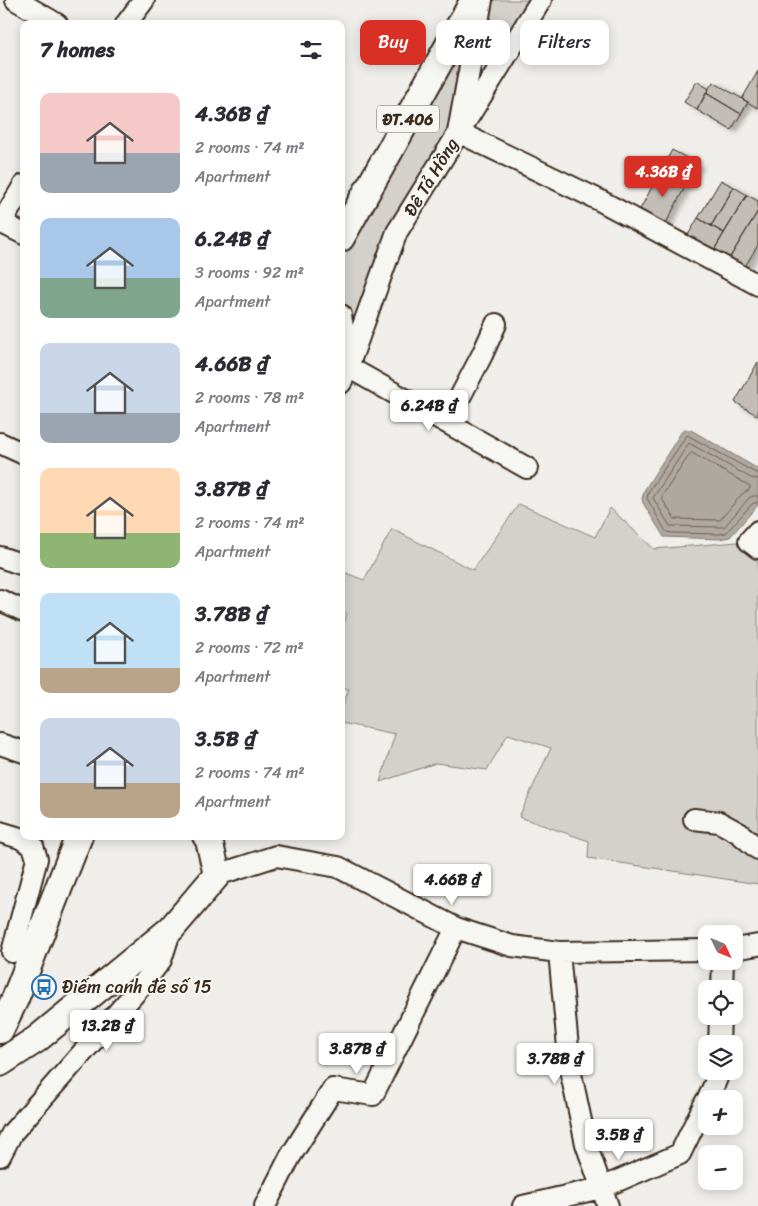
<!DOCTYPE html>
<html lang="en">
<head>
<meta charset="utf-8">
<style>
  body { margin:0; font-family:Sriracha,sans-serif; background:#f7f7f7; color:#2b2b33; height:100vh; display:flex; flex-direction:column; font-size:19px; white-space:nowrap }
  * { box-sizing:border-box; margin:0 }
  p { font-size:16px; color:#7c7c81 }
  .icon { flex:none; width:28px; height:28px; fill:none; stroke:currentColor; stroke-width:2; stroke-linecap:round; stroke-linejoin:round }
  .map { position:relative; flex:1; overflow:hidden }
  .side { position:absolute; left:20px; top:20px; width:325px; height:820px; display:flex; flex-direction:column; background:#fff; border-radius:10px; box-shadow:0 2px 12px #0003 }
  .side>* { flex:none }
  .hud { position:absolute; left:360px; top:20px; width:322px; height:45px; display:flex; gap:10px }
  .needle { width:32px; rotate:133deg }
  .tools { position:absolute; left:698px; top:925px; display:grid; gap:10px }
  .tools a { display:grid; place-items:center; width:45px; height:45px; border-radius:10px; background:#fff; box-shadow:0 2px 12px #0003; font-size:25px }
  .price { position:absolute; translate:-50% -42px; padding:0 11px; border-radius:5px; background:#fff; color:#222; font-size:16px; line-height:32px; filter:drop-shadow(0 1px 2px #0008) }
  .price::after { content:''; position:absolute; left:50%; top:30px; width:15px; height:11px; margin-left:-8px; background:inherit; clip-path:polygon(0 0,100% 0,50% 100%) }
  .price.current { background:#d93025; color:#fff }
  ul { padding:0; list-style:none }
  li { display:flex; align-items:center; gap:15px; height:125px; padding:0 20px }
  li span { display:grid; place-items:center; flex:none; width:140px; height:100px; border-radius:10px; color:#555 }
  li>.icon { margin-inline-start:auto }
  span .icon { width:60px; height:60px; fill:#fffc; stroke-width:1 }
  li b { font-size:21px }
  h2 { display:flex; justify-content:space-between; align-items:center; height:60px; padding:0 20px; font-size:21px }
  .chip { padding:0 18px; border-radius:10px; background:#fff; box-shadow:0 2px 12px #0003; font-size:18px; line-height:45px }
  .chip.current { background:#d93025; color:#fff }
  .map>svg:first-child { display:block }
</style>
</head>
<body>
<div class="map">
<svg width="758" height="1206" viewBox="0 0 758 1206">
  <defs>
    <filter id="shadow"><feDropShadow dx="5.5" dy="3" stdDeviation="2.5" flood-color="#0004"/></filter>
  </defs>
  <rect width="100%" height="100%" fill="#efeeea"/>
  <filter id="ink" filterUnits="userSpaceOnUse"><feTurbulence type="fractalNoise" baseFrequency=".02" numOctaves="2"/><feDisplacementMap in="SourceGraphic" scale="10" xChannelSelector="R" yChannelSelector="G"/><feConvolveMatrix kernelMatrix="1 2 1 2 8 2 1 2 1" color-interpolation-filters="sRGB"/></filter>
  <g filter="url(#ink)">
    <path fill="#d4d1cc" stroke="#887e75" d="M474 0H541L397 232 341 383V243Z
      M519 504 595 537 610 508 654 549 749 541 758 548V884L588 858 589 841 519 817 551 748 508 734 487 770 436 763 380 782 395 734 341 723V711L349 689 341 688V633L347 614 341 611V571L364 580 392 529 473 570Z"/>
    <path fill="#afa8a1" stroke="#81766d" d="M685 429 691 430 758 469V505L730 537 719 539 664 537 643 503 642 498 645 489 682 431Z"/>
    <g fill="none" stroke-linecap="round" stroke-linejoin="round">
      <path stroke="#695c52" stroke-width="1" d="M692 453 750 486V489L742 494 720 520 675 519 662 499V496L690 454Z
        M758 473 754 472 687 435 649 491 647 498 665 530 667 532 672 533 719 534 726 533 752 504 758 502
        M758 479 751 478 689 443 653 498 670 526 719 527H724L749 498 753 496H758"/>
    </g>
    <path fill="#c2bdb7" stroke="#3b2a1e" filter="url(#shadow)" d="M758 71V108L742 99Z
      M697 81 709 89 697 110 684 102Z
      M713 82 748 102 741 114 706 93Z
      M706 93 741 114 731 130 697 110Z
      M672 150 698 164 688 181 662 168Z
      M662 168 688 181 663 229 637 215Z
      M721 180 734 187 711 226 698 218Z
      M734 187 747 195 724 233 711 226Z
      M747 195 758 201V211L729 259 714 250Z
      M758 211V245L744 268 729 259Z
      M698 218 724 233 714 250 688 235Z
      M758 362V416L735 402Z"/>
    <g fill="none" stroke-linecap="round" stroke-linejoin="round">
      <defs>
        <path id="minor" d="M16 0 57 24
          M482 0 458 132 599 200 758 285
          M126 24 144 0
          M0 222 24 234
          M1 223 24 185
          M341 315 348 362
          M348 367 527 468
          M341 383 348 367 397 232 541 0
          M447 422 482 355 496 324
          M0 443 24 454
          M758 531 749 541 758 548
          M0 557 24 565
          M0 600 24 611
          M0 744 24 752
          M694 819 719 822 739 833 758 849
          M0 832 20 838 33 846 37 859 12 952
          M217 875 276 856 338 867 456 928 512 946 559 952 706 950
          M734 949 758 945
          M559 952 570 1069 586 1144 608 1206
          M722 989 723 961
          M719 1044 720 1016
          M708 1099 717 1078 718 1071
          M0 1156 12 1133 142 985 161 960 171 929
          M265 1206 290 1157 333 1089 373 1095 456 928
          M523 1206 601 1188 680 1154 706 1101"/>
        <path id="major" d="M341 238 474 0
          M0 1030 15 999 79 836
          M0 1063 37 1039 171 929 217 875 209 840 206 836"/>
      </defs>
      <use href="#minor" stroke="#3b2a1e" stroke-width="24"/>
      <use href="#major" stroke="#3b2a1e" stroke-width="30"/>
      <use href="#minor" stroke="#f6f6f2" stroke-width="20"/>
      <use href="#major" stroke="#f6f6f2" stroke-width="26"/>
    </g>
  </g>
  <defs>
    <symbol id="bus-ring" viewBox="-11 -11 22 22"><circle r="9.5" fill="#f6f6f2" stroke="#1f6fb2" stroke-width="1.5"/><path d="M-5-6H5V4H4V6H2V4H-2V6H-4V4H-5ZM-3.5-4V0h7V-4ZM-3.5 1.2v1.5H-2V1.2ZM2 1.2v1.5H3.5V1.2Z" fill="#1f6fb2"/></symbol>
  </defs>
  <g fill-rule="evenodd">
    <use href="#bus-ring" x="30" y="973" width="28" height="28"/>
  </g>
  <g text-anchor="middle" stroke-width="4" stroke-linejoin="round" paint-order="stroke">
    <rect fill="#f6f6f2" stroke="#73675e" stroke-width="1" x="377" y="105.5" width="62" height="27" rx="4"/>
    <g font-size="16" font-weight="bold" fill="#3b2a1e">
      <text x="408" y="125">ĐT.406</text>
    </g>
    <g font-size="18" fill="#3b2a1e" stroke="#f6f6f2">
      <text transform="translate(431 177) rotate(-59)" y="6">Đê Tả Hồng</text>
    </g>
    <g font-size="18" fill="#3b2a1e" stroke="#f6f6f2" text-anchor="start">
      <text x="62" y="993">Điếm canh đê số 15</text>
    </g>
  </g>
</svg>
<div class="tools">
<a><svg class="needle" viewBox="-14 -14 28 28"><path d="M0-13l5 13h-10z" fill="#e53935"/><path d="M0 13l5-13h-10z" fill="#7c7c81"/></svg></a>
<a><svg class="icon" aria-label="locate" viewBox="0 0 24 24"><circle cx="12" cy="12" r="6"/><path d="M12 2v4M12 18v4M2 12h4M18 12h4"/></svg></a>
<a><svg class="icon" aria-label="layers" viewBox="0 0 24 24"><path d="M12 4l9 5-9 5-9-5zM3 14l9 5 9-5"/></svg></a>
<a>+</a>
<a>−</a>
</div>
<b class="price current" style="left:663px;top:198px">4.36B ₫</b>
<b class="price" style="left:429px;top:432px">6.24B ₫</b>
<b class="price" style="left:452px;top:906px">4.66B ₫</b>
<b class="price" style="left:107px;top:1052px">13.2B ₫</b>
<b class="price" style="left:357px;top:1075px">3.87B ₫</b>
<b class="price" style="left:555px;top:1085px">3.78B ₫</b>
<b class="price" style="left:619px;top:1161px">3.5B ₫</b>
<div class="hud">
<a class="chip current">Buy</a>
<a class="chip">Rent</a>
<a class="chip">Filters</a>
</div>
<section class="side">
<h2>7 homes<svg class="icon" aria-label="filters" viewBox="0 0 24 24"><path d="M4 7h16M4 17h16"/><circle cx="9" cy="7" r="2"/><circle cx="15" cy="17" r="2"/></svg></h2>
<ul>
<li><span style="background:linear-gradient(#f6c9c9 60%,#9aa5b1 0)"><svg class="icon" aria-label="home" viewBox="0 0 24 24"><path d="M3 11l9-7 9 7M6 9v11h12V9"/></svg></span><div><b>4.36B ₫</b><p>2 rooms · 74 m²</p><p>Apartment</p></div></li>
<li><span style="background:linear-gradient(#a9c7e8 60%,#7fa58c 0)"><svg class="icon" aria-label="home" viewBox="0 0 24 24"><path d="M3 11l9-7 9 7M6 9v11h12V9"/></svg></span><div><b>6.24B ₫</b><p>3 rooms · 92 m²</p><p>Apartment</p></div></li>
<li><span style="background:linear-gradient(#c9d6e8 70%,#9aa5b1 0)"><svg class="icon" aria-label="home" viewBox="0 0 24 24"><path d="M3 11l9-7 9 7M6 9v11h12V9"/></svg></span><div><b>4.66B ₫</b><p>2 rooms · 78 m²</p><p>Apartment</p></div></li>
<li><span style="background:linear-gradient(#ffd9b3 65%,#8fb573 0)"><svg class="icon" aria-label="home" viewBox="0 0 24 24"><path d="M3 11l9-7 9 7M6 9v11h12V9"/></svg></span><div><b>3.87B ₫</b><p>2 rooms · 74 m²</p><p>Apartment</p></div></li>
<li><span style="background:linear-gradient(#bfe0f5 75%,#b9a48a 0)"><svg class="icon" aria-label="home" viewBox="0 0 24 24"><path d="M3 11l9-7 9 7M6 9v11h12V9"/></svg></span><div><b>3.78B ₫</b><p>2 rooms · 72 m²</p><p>Apartment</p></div></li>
<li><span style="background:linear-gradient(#c9d6e8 65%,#b9a48a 0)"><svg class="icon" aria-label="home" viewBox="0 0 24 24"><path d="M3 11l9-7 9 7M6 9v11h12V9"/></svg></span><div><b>3.5B ₫</b><p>2 rooms · 74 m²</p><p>Apartment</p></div></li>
</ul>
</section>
</div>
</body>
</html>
